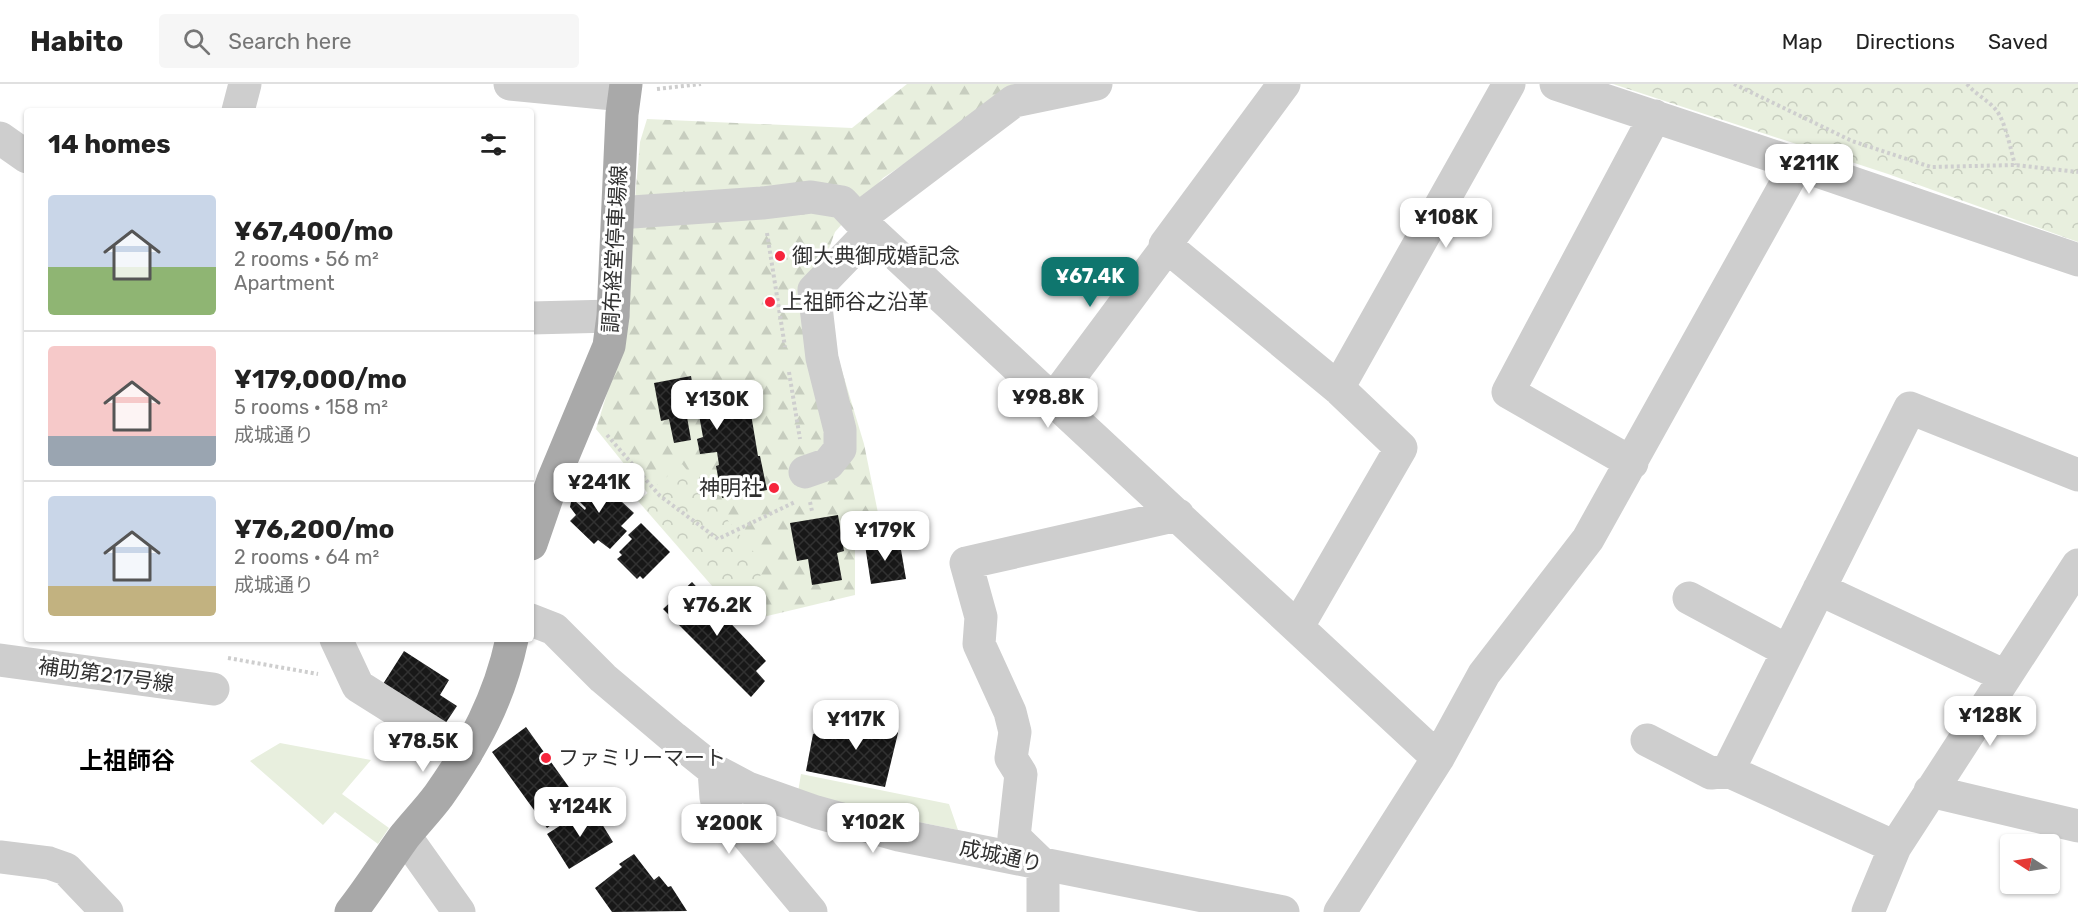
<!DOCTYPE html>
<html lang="en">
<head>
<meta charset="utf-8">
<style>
  body { margin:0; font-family:Rubik,"Noto Sans JP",sans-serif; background:#f6f6f6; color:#222; height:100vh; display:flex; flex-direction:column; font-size:22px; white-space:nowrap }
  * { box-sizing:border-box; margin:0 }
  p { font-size:20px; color:#767676 }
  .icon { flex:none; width:33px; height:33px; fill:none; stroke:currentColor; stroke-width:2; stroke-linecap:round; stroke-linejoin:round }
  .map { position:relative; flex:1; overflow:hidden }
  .details { position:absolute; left:24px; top:24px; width:510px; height:534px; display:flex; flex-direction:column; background:#fff; border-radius:6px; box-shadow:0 2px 4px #0004 }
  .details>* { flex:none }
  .needle { width:39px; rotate:282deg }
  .tools { position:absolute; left:2000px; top:750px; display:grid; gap:12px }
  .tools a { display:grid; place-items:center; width:60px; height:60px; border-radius:6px; background:#fff; box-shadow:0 2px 4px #0004; font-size:30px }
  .price { position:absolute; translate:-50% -51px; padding:0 14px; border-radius:12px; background:#fff; color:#222; font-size:20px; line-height:39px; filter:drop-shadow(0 2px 3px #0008) }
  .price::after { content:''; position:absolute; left:50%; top:36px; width:18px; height:14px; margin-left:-9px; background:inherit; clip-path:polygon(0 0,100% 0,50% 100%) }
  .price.on { background:#0f766e; color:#fff }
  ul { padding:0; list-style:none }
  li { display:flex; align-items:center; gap:18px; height:150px; padding:0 24px }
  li+li { border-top:2px solid #e0e0e0 }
  li span { display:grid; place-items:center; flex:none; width:168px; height:120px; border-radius:6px; color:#555 }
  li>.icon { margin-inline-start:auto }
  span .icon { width:72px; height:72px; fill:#fffc; stroke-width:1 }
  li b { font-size:26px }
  h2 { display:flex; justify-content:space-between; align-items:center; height:72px; padding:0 24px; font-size:26px }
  header { display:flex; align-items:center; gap:36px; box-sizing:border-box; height:84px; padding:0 30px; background:#fff; border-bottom:2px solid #e0e0e0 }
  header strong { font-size:28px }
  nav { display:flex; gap:33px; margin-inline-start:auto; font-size:21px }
  .search { width:420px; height:54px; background:#f6f6f6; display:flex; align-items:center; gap:15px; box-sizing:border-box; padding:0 21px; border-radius:6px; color:#767676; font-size:22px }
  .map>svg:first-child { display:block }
</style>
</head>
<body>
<header>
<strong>Habito</strong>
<div class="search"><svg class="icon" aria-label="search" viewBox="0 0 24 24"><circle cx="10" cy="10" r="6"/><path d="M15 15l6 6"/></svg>Search here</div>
<nav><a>Map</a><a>Directions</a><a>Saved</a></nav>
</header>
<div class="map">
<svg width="2078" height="828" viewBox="0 0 2078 828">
  <defs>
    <pattern id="forest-firs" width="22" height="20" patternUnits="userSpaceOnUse" patternTransform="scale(1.5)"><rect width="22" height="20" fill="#e8efde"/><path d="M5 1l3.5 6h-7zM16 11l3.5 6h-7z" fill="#c7cdbf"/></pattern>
    <pattern id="park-crowns" width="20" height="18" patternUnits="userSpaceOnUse" patternTransform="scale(1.5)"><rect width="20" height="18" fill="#e8efde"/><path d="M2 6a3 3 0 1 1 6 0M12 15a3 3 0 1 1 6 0" fill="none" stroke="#c7cdbf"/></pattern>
    <pattern id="building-cross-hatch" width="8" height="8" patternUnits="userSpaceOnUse" patternTransform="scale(1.5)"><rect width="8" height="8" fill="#181818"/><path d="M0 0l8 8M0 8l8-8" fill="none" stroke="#313131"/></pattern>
  </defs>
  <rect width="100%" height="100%" fill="#fff"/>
  <path fill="#e8efde" d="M280 659 371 676 342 710 389 744 378 760 335 728 323 741 250 677Z
    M801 690 949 720 958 746 859 726 798 708Z"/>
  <path fill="url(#forest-firs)" d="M907 0H1027L1023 1 883 94 835 148 828 167 824 227 864 360 879 434 855 447V511L750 536 596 345 622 261 640 58 647 35 852 44Z"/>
  <path fill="url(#park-crowns)" d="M1613 0H2078V158L1888 90Z
    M682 380 765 482 740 534 638 417Z"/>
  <path fill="url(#building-cross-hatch)" d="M691 292 697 326 696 313 751 304 757 329 751 330 758 372H760L767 406 722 414 716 382 719 381 717 368 700 370 697 355 703 353 699 331 687 333 691 356 674 359 669 335 661 337 654 299Z
    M585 392 603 409 608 405 634 429 621 442 627 447 610 465 598 456 594 460 570 437 576 431 570 423 571 418 575 417 585 426 586 424 574 412 578 396Z
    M838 431 844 467 837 469 842 496 812 501 808 475 797 477 790 439Z
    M641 439 670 468 643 495 640 492 637 495 617 475 622 471 619 468 632 455 628 451Z
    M899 454 906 495 871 500 865 461Z
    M692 498 766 577 756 587 765 597 751 613 663 525Z
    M404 567 449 596 440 611 457 622 445 640 383 600Z
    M891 628 898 649 885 703 806 687 813 650Z
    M526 643 581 720 547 744 492 668Z
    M591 722 613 758 569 785 547 750Z
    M634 770 654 796 659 792 668 803 671 802 687 827 612 828 595 804 622 783 619 780Z"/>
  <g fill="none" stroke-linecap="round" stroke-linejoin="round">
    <path stroke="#cecece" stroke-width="4" stroke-dasharray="3 3" stroke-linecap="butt" d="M1734 0 1852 57 1931 83 2015 81 2078 88
      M1967 0C1975 10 1988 16 1996 26 2005 36 2011 67 2015 81
      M657 5 701 0
      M767 149 785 263
      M789 288 800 355
      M607 351 660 412 718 455 795 418
      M810 418 812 427
      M228 574 318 590"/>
    <path stroke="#cecece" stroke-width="33" d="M510 0 624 11
      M1284 0 1165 161 1338 304 1401 364 1298 542
      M1556 0 1797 80 2078 176
      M238 27 245 0
      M0 54 27 73
      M618 129 762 119 811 113 842 118 858 135 1438 674
      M858 135 1014 17 1096 0
      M531 234 613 232
      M1338 304 1509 0
      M1053 316 1167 163
      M1632 379 1508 308 1655 32
      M805 388 828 380 840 365V346L822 274 814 206 871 147
      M1819 505 2005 592
      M1689 514 1788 567
      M531 536 554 545 603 594 674 654 714 686 748 704 816 728 899 751 1283 828
      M336 555 358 602 466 670
      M0 576 213 605
      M1647 656 1711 689 1728 687
      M714 686 716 714 811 828
      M1930 707 2078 742
      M405 752 459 828
      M1895 763 1728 687 1910 324 2078 391
      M0 773 49 779 66 785 107 828
      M1043 828V781L1014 753 1021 690 1011 674 1015 648 1010 628 979 560 981 533 966 479 1178 431
      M1340 828 1438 674 1484 590 1588 455 1797 80
      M1868 828 1895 763 2078 481"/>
    <path stroke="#a9a9a9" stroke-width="33" d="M531 460 553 396 609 262 613 232 622 30 626 0
      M351 828C370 804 386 778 404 753 415 739 428 726 439 711 474 661 499 616 512 555"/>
  </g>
  <g fill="#f6253c" stroke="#fff" stroke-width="2">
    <circle cx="780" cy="172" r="6"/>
    <circle cx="770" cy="218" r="6"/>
    <circle cx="774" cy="404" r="6"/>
    <circle cx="546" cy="674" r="6"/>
  </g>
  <g text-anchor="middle" stroke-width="6" stroke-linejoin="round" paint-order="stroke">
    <g font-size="21" fill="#313131" stroke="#fff">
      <text transform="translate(615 165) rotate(-87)" y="7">調布経堂停車場線</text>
      <text transform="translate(106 591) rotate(8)" y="7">補助第217号線</text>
      <text transform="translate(1001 772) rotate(12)" y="7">成城通り</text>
    </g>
    <g font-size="21" fill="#313131" stroke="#fff" text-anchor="start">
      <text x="792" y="179">御大典御成婚記念</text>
      <text x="782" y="225">上祖師谷之沿革</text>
      <text x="762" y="411" text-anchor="end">神明社</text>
      <text x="558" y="681">ファミリーマート</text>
    </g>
    <g font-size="24" font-weight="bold" fill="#000" stroke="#fff">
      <text x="127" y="685">上祖師谷</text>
    </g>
  </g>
</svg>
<div class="tools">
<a><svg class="needle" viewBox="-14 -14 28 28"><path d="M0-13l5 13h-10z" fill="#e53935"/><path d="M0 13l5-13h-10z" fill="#767676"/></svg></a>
</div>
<b class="price" style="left:1809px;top:111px">¥211K</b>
<b class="price" style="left:1446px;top:165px">¥108K</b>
<b class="price on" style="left:1090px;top:224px">¥67.4K</b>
<b class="price" style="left:1048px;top:345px">¥98.8K</b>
<b class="price" style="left:717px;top:347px">¥130K</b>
<b class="price" style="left:599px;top:430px">¥241K</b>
<b class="price" style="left:885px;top:478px">¥179K</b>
<b class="price" style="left:717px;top:553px">¥76.2K</b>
<b class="price" style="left:1990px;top:663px">¥128K</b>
<b class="price" style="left:856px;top:667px">¥117K</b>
<b class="price" style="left:423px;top:689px">¥78.5K</b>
<b class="price" style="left:580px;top:754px">¥124K</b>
<b class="price" style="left:873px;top:770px">¥102K</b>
<b class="price" style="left:729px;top:771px">¥200K</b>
<section class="details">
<h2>14 homes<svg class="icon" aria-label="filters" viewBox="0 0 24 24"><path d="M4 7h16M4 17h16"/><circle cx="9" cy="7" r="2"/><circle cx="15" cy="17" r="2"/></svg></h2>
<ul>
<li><span style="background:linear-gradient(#c9d6e8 60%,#8fb573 0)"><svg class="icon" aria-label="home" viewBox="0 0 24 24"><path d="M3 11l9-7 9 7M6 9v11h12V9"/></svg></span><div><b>¥67,400/mo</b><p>2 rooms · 56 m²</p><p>Apartment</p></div></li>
<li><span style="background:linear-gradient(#f6c9c9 75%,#9aa5b1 0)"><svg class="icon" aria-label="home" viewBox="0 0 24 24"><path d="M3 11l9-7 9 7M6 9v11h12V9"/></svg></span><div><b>¥179,000/mo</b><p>5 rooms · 158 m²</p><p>成城通り</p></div></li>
<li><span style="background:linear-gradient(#c9d6e8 75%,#c2b280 0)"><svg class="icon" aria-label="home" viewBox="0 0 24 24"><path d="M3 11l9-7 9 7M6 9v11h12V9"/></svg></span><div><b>¥76,200/mo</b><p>2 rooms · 64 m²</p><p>成城通り</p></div></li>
</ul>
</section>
</div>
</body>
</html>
